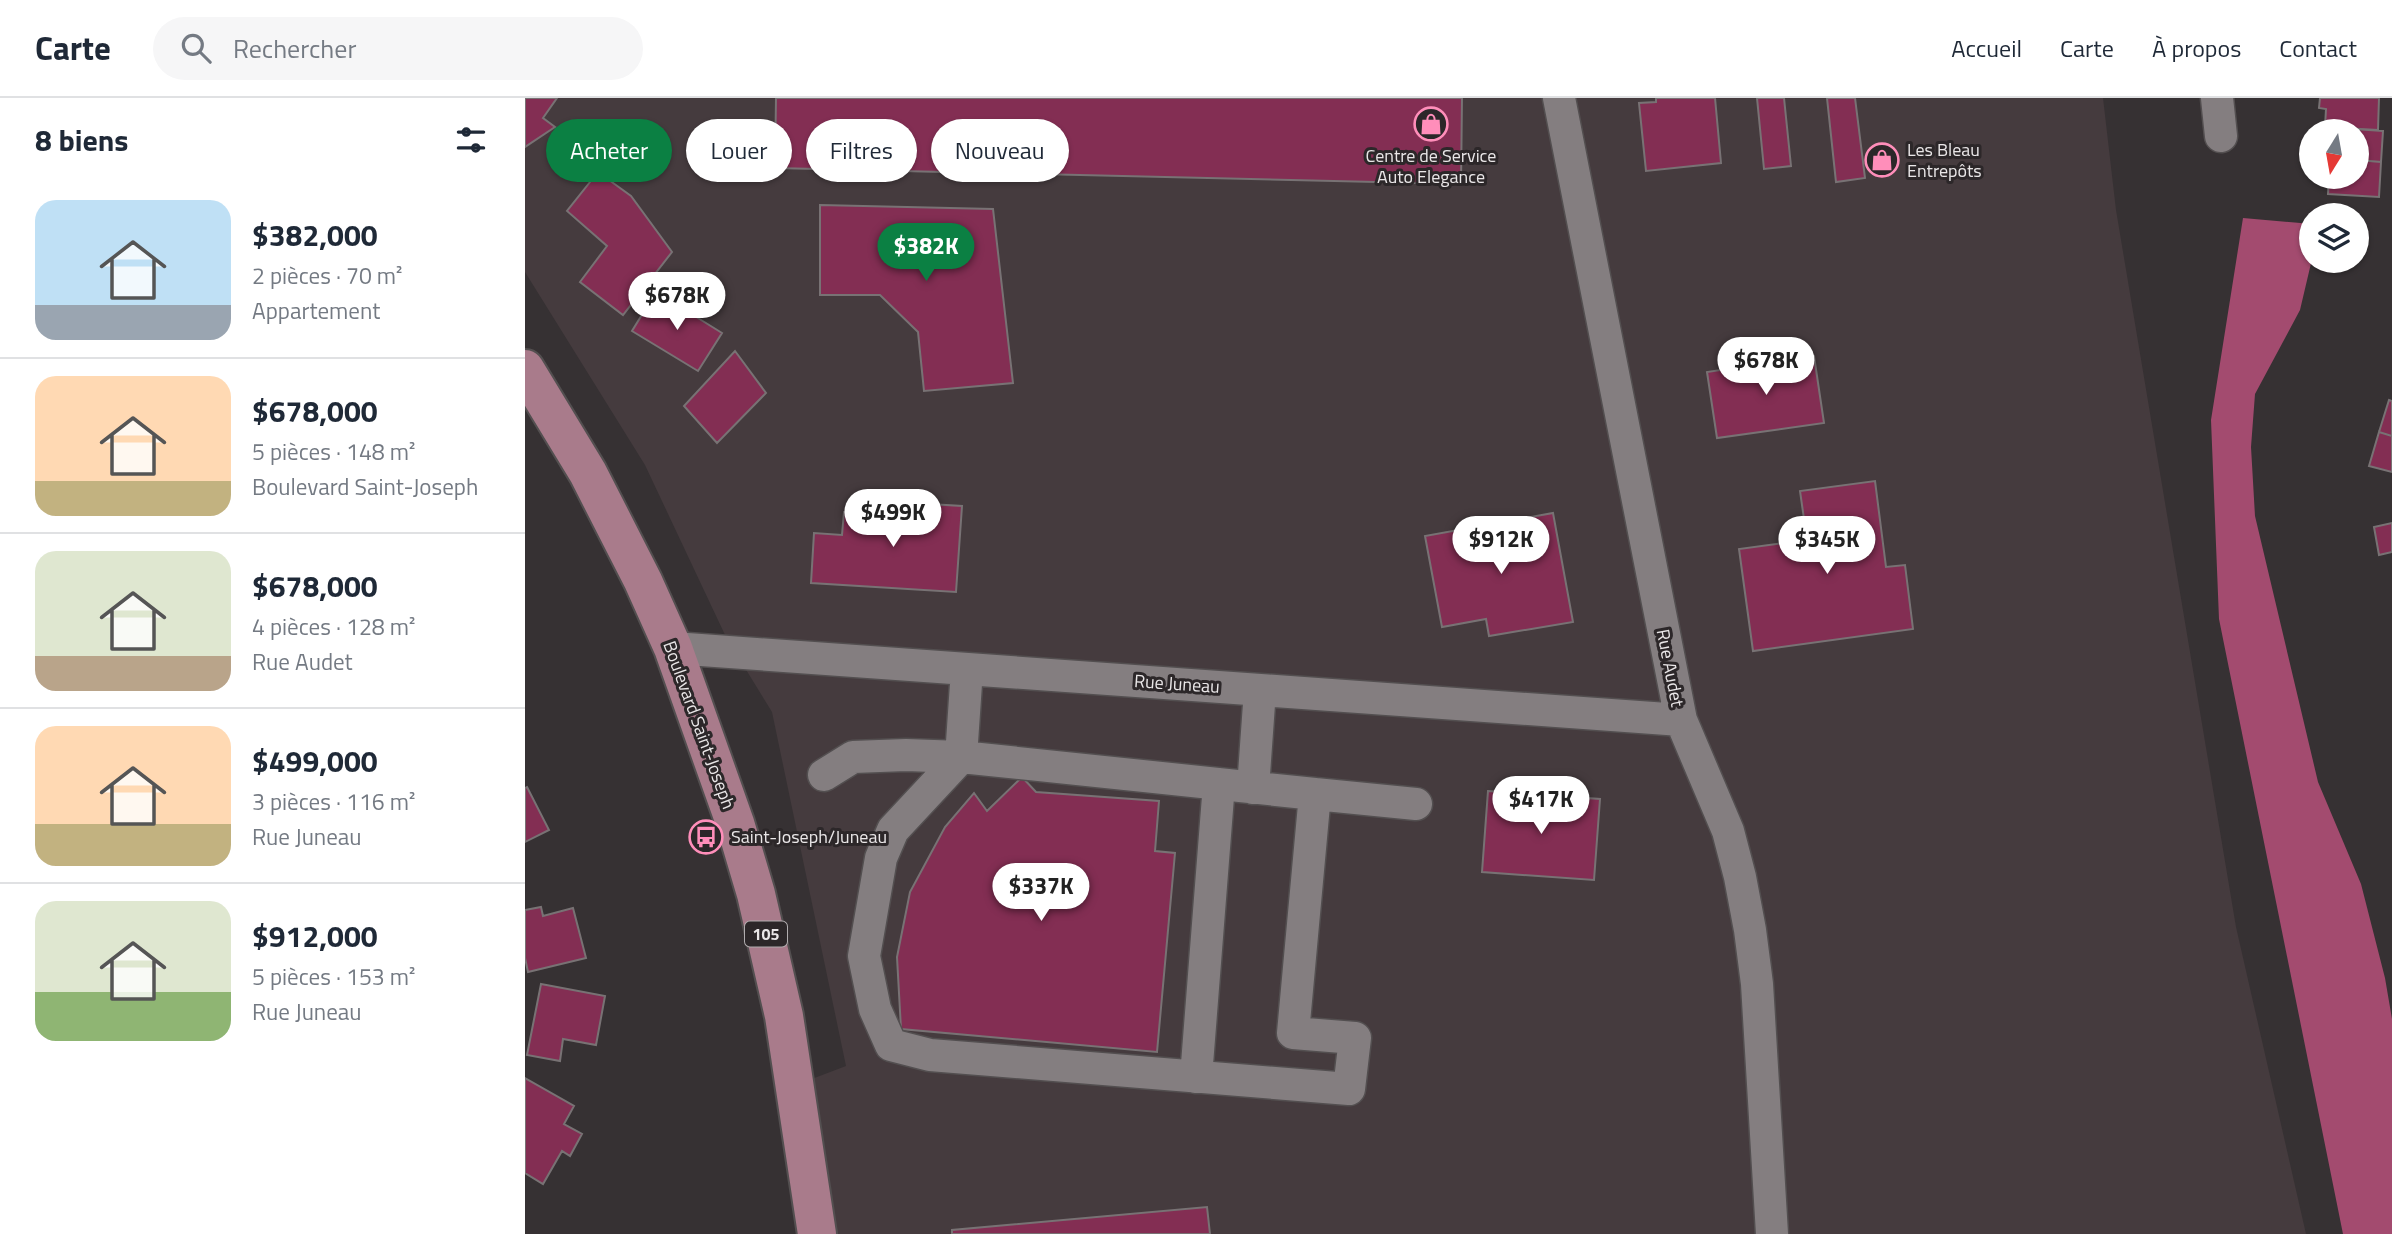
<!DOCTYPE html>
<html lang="fr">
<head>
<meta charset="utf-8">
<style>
  body { margin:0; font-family:"Titillium Web",sans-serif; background:#f6f6f7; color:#1f2937; height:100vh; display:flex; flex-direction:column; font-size:26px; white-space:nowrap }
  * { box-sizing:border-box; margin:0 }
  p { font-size:23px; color:#747a83 }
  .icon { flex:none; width:38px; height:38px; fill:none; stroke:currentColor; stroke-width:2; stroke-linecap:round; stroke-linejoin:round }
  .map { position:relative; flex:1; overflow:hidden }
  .drawer { display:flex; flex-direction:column; background:#fff; width:525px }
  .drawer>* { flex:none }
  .top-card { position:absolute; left:21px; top:21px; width:665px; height:63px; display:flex; gap:14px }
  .needle { width:46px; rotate:191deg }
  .buttons { position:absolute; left:1774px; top:21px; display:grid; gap:14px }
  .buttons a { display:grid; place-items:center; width:70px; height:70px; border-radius:50%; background:#fff; box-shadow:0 2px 5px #0004; font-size:35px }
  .price { position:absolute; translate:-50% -60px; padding:0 16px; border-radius:24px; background:#fff; color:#222; font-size:23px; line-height:46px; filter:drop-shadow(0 2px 4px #0008) }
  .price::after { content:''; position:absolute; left:50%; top:42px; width:21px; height:16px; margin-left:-10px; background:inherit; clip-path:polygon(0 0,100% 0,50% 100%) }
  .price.on { background:#0b8043; color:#fff }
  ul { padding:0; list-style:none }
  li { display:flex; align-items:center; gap:21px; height:175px; padding:0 35px }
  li+li { border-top:2px solid #e0e1e3 }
  li span { display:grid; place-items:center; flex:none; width:196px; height:140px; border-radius:21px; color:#555 }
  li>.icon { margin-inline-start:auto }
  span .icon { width:84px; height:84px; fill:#fffc; stroke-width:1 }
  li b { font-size:30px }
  h2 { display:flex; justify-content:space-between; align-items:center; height:84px; padding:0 35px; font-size:30px }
  .chip { padding:0 24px; border-radius:32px; background:#fff; box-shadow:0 2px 5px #0004; font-size:24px; line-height:63px }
  .chip.on { background:#0b8043; color:#fff }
  header { display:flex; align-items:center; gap:42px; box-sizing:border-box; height:98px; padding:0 35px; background:#fff; border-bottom:2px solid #e0e1e3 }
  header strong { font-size:33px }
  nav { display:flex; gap:38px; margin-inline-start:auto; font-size:24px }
  .search { width:490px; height:63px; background:#f6f6f7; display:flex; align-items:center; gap:18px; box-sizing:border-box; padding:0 24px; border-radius:38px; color:#747a83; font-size:26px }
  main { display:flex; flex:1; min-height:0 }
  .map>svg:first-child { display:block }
</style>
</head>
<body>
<header>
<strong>Carte</strong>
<div class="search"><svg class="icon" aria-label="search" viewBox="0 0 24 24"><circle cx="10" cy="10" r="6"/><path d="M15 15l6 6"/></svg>Rechercher</div>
<nav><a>Accueil</a><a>Carte</a><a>À propos</a><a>Contact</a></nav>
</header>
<main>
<section class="drawer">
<h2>8 biens<svg class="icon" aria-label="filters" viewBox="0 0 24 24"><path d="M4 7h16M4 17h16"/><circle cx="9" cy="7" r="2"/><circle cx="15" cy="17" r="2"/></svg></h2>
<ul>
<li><span style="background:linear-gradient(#bfe0f5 75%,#9aa5b1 0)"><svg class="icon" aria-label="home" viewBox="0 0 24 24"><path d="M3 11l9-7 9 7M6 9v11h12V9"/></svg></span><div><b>$382,000</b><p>2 pièces · 70 m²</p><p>Appartement</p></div></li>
<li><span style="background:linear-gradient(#ffd9b3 75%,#c2b280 0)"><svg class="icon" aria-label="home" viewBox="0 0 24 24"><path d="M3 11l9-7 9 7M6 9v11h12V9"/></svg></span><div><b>$678,000</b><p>5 pièces · 148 m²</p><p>Boulevard Saint-Joseph</p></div></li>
<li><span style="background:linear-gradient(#dfe7d0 75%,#b9a48a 0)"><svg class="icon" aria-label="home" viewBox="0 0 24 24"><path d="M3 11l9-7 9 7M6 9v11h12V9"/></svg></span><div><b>$678,000</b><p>4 pièces · 128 m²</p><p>Rue Audet</p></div></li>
<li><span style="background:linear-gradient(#ffd9b3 70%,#c2b280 0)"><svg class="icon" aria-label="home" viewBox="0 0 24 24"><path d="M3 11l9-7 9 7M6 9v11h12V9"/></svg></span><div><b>$499,000</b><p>3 pièces · 116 m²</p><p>Rue Juneau</p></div></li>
<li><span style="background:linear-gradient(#dfe7d0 65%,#8fb573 0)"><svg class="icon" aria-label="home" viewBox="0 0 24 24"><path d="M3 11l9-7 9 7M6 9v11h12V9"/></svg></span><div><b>$912,000</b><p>5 pièces · 153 m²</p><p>Rue Juneau</p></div></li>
</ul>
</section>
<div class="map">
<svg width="1867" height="1136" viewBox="0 0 1867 1136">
  <rect width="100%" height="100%" fill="#363133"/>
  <path fill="#453b3e" d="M0 0H1578L1591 112 1711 829 1781 1136H292L271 987 321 968 247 614 201 539 120 367 0 174Z"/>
  <path fill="#a34b6f" d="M1718 120 1787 126V161L1775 212 1730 296 1726 349 1730 418 1793 684 1836 786 1860 880 1867 921V1136H1818L1694 521 1686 322Z"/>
  <path fill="#832e53" stroke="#787274" stroke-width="2" d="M0 0H32L18 20 30 29 0 49Z
    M251 0H937L936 86 250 70Z
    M1131 0H1190L1196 65 1121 73 1114 5 1131 4Z
    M1232 0H1259L1266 68 1239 71Z
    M1302 0H1330L1340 80 1311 84Z
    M1795 0H1854L1853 32 1800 29 1801 11 1794 10Z
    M1800 29 1858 33 1856 64 1832 62V33H1806Z
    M1832 62 1856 64 1854 99 1803 96 1804 79H1832Z
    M73 74 106 98 147 154 98 217 55 184 82 148 42 113Z
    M295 107 468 111 488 285 399 293 393 234 355 197H295Z
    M131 194 197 235 173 273 107 233Z
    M210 253 241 295 192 345 159 308Z
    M1289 258 1299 325 1192 340 1182 274Z
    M1864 302 1867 303V338L1854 334Z
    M1854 334 1867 338V374L1844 368Z
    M1350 383 1361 469 1380 467 1388 531 1228 553 1214 451 1282 442 1275 393Z
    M354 403 437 408 431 494 286 485 289 435 317 437 319 414 353 417Z
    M1028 415 1048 524 964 538 961 521 917 529 900 438Z
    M1867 425V454L1854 457 1849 429Z
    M497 679 511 694 634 703 630 753 650 755 632 954 376 931 372 859 385 794 420 729 449 695 462 713Z
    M2 689 24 732 0 744V690Z
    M963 693 1075 701 1069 782 957 774Z
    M16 809 18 818 48 810 61 860 3 874 0 860V812Z
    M16 886 80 898 71 947 38 941 35 963 2 957Z
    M0 980 49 1008 39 1026 57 1036 45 1058 37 1053 18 1086 0 1075Z
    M682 1109 685 1136H427V1132Z"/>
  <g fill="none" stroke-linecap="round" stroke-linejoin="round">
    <defs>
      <path id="minor" d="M1034 0 1156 622 1203 733 1215 779 1225 832 1232 886 1247 1136
        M1692 0 1696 38
        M148 550 1156 622
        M442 571 436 659 368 732 356 760 339 858 350 911 366 947 405 957 824 991 830 940 768 935 790 696 891 706
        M299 677 328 659 381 657 436 659 790 696
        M728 690 735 592
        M671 979 694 686"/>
      <path id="major" d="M0 271 63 375 118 483 148 550 210 725 231 796 259 918 292 1136"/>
    </defs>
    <use href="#minor" stroke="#534f50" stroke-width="35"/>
    <use href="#major" stroke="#534f50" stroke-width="42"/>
    <use href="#minor" stroke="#847e80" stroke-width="32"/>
    <use href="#major" stroke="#a97b8b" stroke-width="38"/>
  </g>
  <defs>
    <symbol id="shop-ring" viewBox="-11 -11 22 22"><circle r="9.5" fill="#2c2729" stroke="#ff8eba" stroke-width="1.5"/><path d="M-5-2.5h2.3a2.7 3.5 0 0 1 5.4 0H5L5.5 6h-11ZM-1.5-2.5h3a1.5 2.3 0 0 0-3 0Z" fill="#ff8eba"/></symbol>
    <symbol id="bus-ring" viewBox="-11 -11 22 22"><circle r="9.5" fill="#2c2729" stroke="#ff8eba" stroke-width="1.5"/><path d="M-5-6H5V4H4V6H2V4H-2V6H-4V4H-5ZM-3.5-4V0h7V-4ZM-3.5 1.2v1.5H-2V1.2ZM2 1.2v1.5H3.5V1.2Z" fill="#ff8eba"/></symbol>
  </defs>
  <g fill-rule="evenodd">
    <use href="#shop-ring" x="887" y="7" width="38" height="38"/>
    <use href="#shop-ring" x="1338" y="43" width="38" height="38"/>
    <use href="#bus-ring" x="162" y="720" width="38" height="38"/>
  </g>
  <g text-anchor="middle" stroke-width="6" stroke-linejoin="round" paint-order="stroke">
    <rect fill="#2c2729" stroke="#b1adaf" stroke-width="2" x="220" y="823.5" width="42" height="25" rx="5"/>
    <g font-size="16" font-weight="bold" fill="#eae7e8">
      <text x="241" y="842">105</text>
    </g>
    <g font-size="18" fill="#eae7e8" stroke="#2c2729" text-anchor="start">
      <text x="1382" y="58">Les Bleau<tspan x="1382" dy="21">Entrepôts</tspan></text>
      <text x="906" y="64" text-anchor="middle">Centre de Service<tspan x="906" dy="21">Auto Elegance</tspan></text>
      <text x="206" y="745">Saint-Joseph/Juneau</text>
    </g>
    <g font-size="18" fill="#eae7e8" stroke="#2c2729">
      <text transform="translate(1145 570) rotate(79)" y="6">Rue Audet</text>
      <text transform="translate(652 586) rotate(4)" y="6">Rue Juneau</text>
      <text transform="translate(174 627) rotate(70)" y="6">Boulevard Saint-Joseph</text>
    </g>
  </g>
</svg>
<div class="buttons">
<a><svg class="needle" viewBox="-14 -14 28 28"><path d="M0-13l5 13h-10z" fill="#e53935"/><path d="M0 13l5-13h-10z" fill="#747a83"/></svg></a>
<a><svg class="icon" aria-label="layers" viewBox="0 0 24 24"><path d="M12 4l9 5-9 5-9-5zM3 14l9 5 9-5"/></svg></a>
</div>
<b class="price on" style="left:401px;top:185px">$382K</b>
<b class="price" style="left:152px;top:234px">$678K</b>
<b class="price" style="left:1241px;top:299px">$678K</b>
<b class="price" style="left:368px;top:451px">$499K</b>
<b class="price" style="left:976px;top:478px">$912K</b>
<b class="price" style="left:1302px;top:478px">$345K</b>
<b class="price" style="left:1016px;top:738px">$417K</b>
<b class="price" style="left:516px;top:825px">$337K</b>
<div class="top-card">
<a class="chip on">Acheter</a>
<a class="chip">Louer</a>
<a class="chip">Filtres</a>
<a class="chip">Nouveau</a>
</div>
</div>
</main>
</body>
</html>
